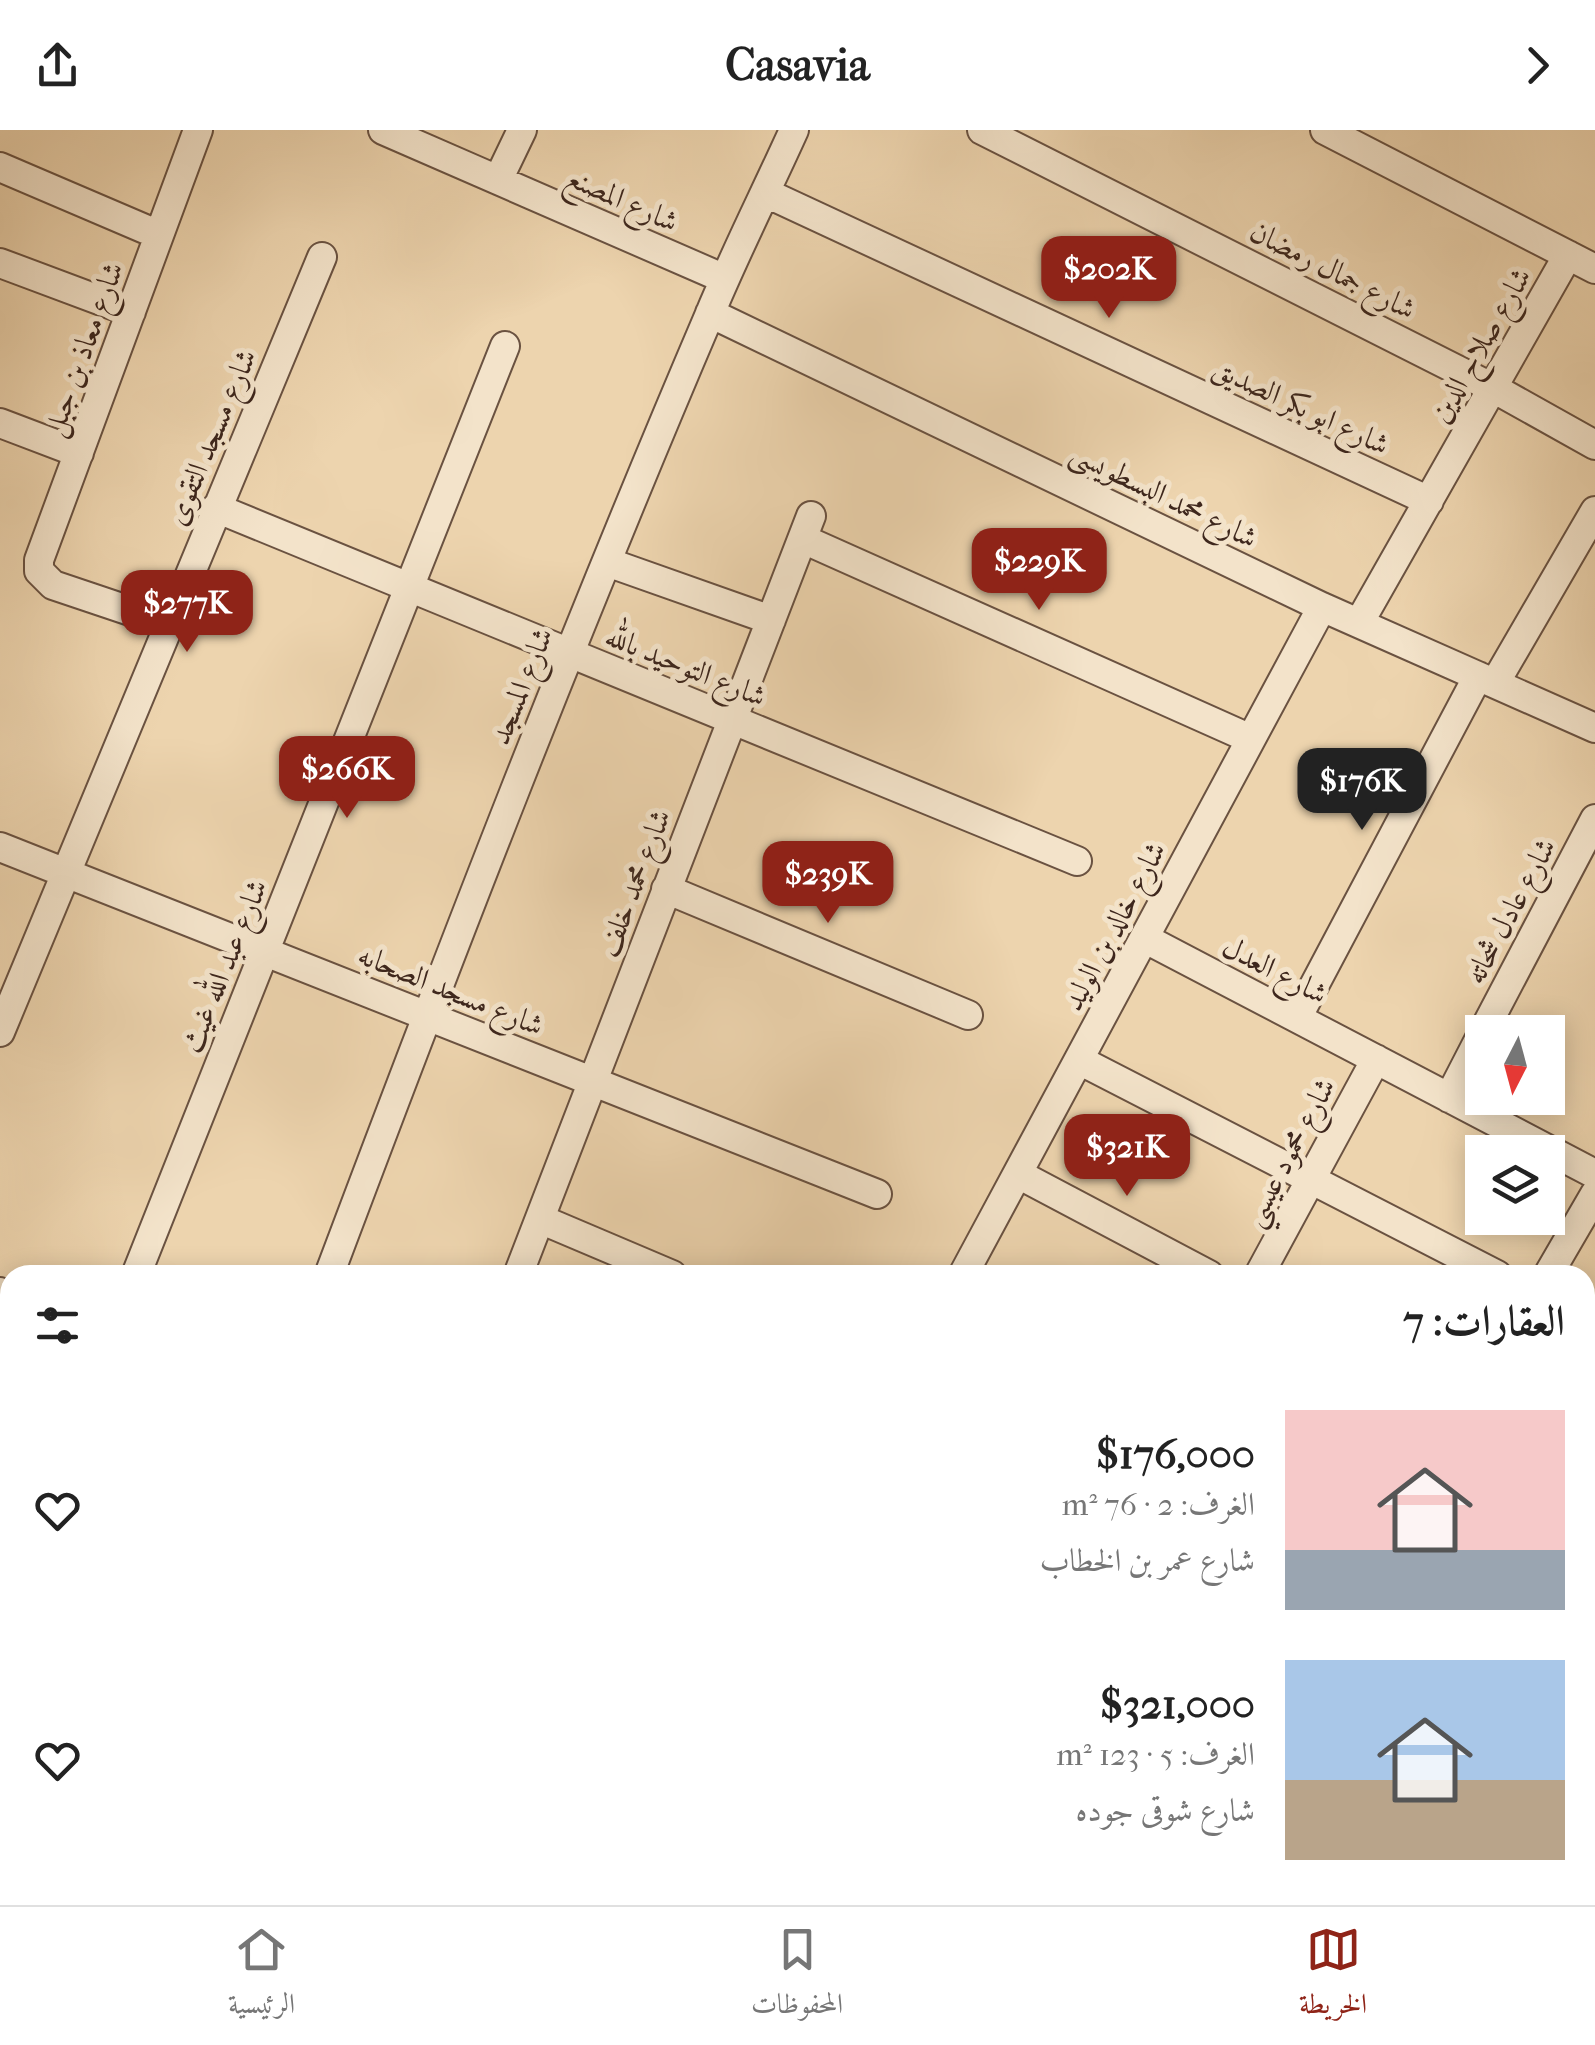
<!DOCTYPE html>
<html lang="ar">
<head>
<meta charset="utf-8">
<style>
  body { margin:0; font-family:"IM FELL French Canon",Amiri,serif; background:#f2f2f2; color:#222; direction:rtl; height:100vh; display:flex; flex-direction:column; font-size:38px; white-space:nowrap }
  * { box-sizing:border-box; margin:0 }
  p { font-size:32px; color:#767676 }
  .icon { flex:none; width:55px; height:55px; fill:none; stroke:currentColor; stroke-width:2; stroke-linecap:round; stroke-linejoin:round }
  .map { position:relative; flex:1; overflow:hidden; direction:ltr }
  .sheet { position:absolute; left:0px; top:1135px; width:1595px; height:640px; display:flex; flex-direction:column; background:#fff; border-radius:30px 30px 0 0; box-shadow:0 5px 25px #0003; direction:rtl }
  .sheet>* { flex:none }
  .needle { width:65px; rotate:186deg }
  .fabs { position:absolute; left:1465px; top:885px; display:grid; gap:20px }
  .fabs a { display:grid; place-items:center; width:100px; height:100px; border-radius:0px; background:#fff; box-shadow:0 5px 25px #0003; font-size:50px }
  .price { position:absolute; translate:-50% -85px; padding:0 22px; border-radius:20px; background:#8f2418; color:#fff; font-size:32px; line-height:65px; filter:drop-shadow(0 2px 5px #0008) }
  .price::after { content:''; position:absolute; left:50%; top:60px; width:30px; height:22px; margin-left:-15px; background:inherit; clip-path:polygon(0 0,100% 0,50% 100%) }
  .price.active { background:#222; color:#fff }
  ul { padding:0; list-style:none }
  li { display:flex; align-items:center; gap:30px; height:250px; padding:0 30px }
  li span { display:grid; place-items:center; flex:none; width:280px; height:200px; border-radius:0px; color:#555 }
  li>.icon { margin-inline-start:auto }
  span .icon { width:120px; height:120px; fill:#fffc; stroke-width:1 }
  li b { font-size:42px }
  h2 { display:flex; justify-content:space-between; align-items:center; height:120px; padding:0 30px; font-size:42px }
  header { display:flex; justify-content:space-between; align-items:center; height:130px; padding:0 30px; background:#fff; font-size:45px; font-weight:700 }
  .menu { display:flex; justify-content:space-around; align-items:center; height:140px; border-top:2px solid #e0e0e0; background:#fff; font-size:28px; color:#767676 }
  .menu a { display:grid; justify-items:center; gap:5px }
  .menu .active { color:#8f2418 }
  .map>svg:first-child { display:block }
</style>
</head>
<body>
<header><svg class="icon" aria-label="forward" viewBox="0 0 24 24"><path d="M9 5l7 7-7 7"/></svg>Casavia<svg class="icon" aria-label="share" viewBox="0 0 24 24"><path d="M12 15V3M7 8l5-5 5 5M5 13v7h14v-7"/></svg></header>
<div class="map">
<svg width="1595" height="1775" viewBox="0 0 1595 1775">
  <rect width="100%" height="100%" fill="#edd4ae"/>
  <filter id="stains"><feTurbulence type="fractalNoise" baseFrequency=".002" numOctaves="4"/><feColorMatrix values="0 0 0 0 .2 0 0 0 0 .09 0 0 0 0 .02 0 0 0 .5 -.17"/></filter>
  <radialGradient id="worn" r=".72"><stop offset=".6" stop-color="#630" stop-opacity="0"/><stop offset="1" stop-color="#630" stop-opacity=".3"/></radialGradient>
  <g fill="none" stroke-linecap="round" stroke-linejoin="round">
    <defs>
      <path id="minor" d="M383 0 725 149
        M982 0 1493 258 1595 315
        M1325 0 1595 139
        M0 37 159 105
        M498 50 522 0
        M766 63 1429 371
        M0 133 131 182
        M710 183 1322 477 1595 598
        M0 293 79 323
        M216 378 1077 731
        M803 409 1251 609
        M607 432 771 490
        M1359 493 1568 125
        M169 494 53 455 39 441V430L198 0
        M1495 553 1595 381
        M0 717 877 1064
        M666 759 968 885
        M1144 808 1595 1044
        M1297 888 1478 546
        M0 902 322 127
        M1483 902 1595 689
        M1079 930 1497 1145
        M1449 968 1482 904
        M1018 1044 1209 1145
        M540 1089 672 1145
        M136 1145 505 216
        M329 1145C450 823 574 502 709 186 735 123 766 62 794 0
        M518 1145 811 386
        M963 1145 1322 477
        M1259 1145 1376 929
        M1548 1145 1595 1064
        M0 1162 10 1166
        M1585 1189 1595 1194
        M1585 1341 1595 1347
        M1585 1491 1595 1496
        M1585 1662 1595 1668
        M856 1765 864 1775
        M1084 1765 1092 1775
        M1428 1765 1446 1775
        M709 1775 713 1765
        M1210 1775 1215 1765"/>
    </defs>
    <use href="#minor" stroke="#6a5241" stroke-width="32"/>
    <use href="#minor" stroke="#f3e3ca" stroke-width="28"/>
  </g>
  <g text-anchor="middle" stroke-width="10" stroke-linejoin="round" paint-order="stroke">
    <g font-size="30" fill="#3e271d" stroke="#f3e3ca">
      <text transform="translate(622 69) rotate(24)" y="10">شارع المصنع</text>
      <text transform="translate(1333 140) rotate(27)" y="10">شارع جمال رمضان</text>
      <text transform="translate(1480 215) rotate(-60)" y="10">شارع صلاح الدين</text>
      <text transform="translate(83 219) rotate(-70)" y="10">شارع معاذ بن جبل</text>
      <text transform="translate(1301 276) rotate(25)" y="10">شارع ابو بكر الصديق</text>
      <text transform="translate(211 307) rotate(-67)" y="10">شارع مسجد التقوى</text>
      <text transform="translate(1164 365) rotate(26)" y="10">شارع محمد البسطويسى</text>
      <text transform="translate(686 536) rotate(22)" y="10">شارع التوحيد بالله</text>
      <text transform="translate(521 556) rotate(-68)" y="10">شارع المسجد</text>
      <text transform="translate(634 753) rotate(-69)" y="10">شارع محمد خلف</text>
      <text transform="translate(1510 781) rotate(-62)" y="10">شارع عادل شحاته</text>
      <text transform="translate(1114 796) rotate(-62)" y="10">شارع خالد بن الوليد</text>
      <text transform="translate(224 836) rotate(-68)" y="10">شارع عبد الله غيث</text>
      <text transform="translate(1275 840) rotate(27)" y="10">شارع العدل</text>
      <text transform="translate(451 860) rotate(22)" y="10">شارع مسجد الصحابه</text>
      <text transform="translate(1289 1022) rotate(-62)" y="10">شارع محمود عيسي</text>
    </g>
  </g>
  <rect width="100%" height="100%" filter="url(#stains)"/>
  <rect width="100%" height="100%" fill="url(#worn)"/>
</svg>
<div class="fabs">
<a><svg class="needle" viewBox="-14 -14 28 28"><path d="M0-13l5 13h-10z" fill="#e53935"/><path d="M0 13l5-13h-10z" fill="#767676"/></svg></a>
<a><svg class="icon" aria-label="layers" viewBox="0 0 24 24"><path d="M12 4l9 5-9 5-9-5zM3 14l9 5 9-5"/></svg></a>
</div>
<b class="price" style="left:1109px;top:191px">$202K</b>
<b class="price" style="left:1039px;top:483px">$229K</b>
<b class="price" style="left:187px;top:525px">$277K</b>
<b class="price" style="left:347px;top:691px">$266K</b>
<b class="price active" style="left:1362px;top:703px">$176K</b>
<b class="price" style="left:828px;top:796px">$239K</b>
<b class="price" style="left:1127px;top:1069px">$321K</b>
<section class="sheet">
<h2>العقارات: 7<svg class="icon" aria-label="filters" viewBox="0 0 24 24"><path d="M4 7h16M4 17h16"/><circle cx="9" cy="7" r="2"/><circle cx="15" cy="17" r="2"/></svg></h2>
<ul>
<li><span style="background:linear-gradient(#f6c9c9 70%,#9aa5b1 0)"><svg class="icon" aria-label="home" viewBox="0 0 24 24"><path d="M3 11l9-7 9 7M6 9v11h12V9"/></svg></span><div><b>$176,000</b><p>الغرف: 2 · 76 m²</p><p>شارع عمر بن الخطاب</p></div><svg class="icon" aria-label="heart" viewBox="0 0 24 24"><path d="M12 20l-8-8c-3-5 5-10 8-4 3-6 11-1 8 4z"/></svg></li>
<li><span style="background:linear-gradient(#a9c7e8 60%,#b9a48a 0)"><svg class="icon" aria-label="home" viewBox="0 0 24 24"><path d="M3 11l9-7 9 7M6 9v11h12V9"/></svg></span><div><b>$321,000</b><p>الغرف: 5 · 123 m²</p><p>شارع شوقى جوده</p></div><svg class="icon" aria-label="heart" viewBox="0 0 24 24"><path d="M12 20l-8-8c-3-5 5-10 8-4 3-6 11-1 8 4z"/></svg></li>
</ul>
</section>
</div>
<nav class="menu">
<a class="active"><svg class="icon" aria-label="map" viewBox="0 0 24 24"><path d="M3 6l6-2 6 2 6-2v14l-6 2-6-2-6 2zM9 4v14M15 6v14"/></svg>الخريطة</a>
<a><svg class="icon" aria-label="saved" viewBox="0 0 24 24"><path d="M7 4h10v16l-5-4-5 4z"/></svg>المحفوظات</a>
<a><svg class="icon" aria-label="home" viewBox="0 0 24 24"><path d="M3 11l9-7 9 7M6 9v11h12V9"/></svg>الرئيسية</a>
</nav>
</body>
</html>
